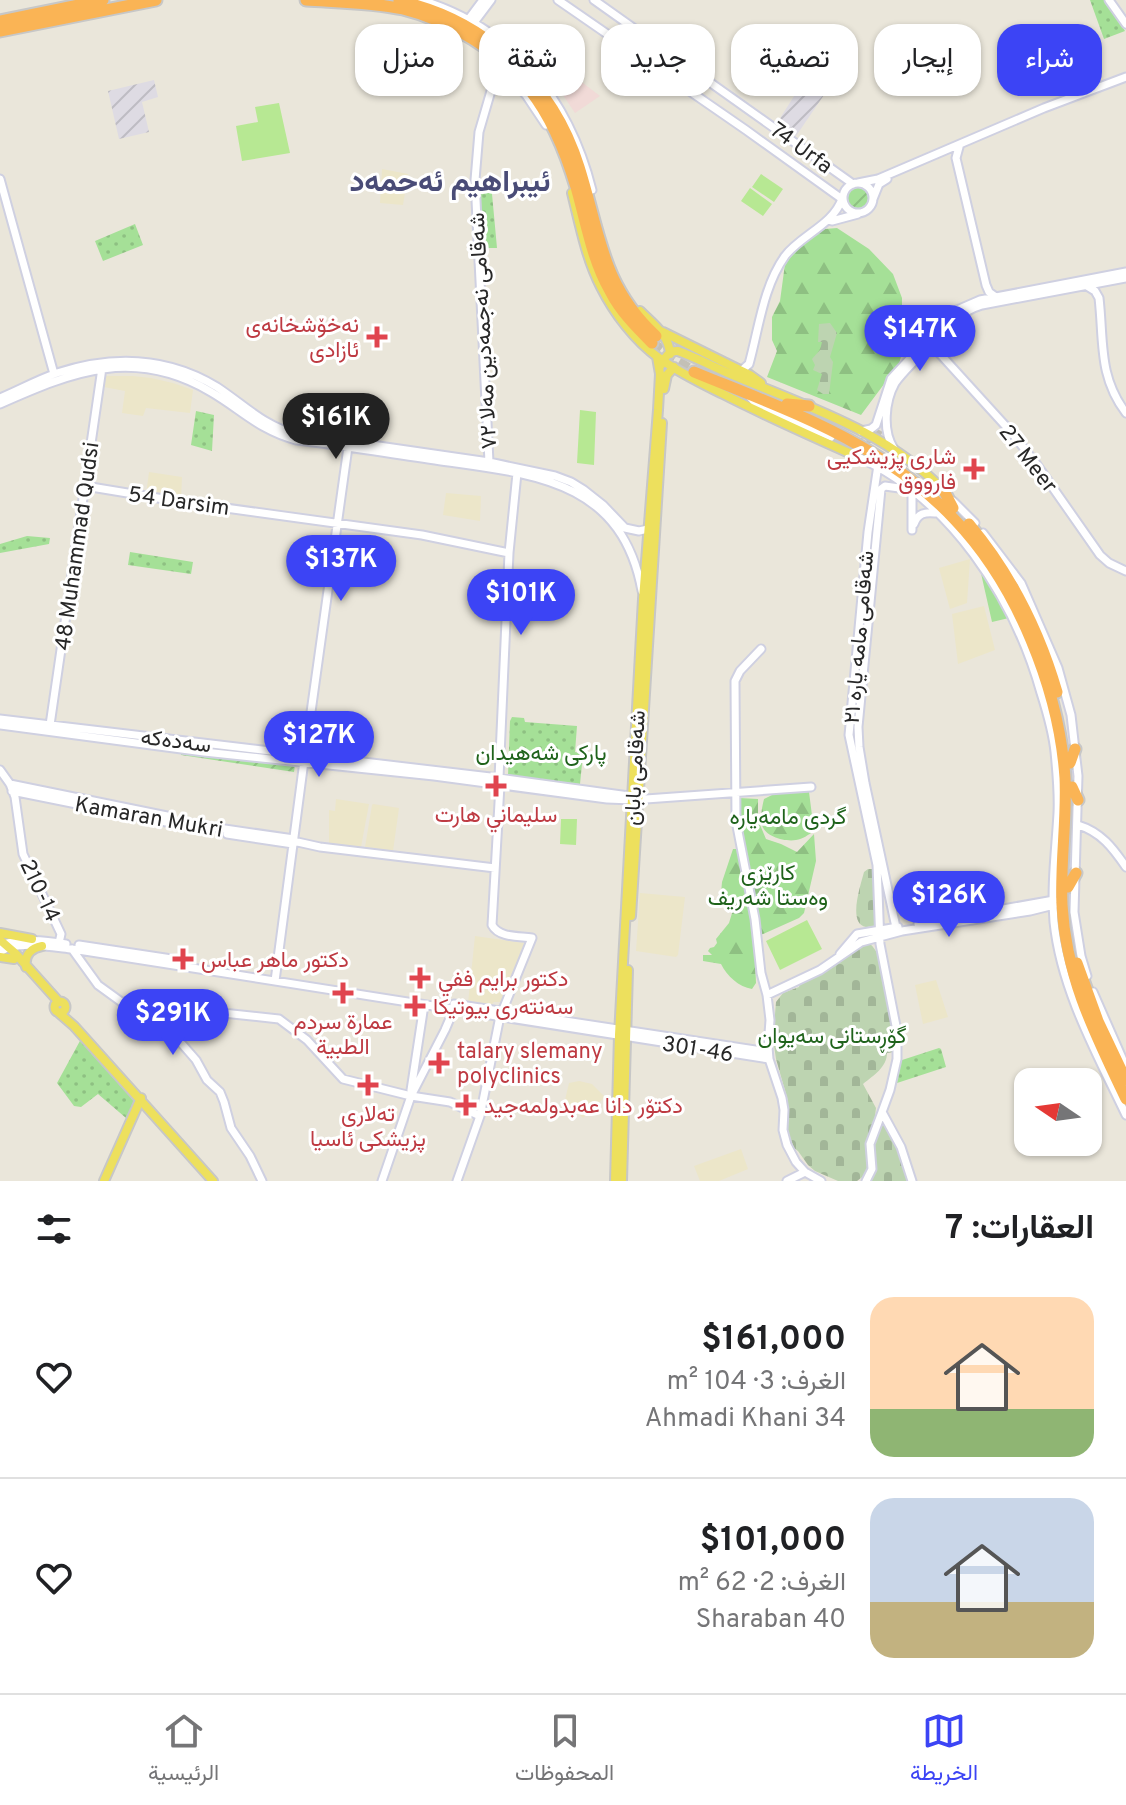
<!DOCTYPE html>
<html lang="ar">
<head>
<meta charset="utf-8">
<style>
  body { margin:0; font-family:Overpass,Vazirmatn,sans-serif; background:#f2f2f2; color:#202124; direction:rtl; height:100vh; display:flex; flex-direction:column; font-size:30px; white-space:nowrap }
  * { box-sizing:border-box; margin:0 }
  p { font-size:26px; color:#757577 }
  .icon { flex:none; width:44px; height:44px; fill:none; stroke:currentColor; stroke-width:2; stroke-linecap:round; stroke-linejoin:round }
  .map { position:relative; height:1181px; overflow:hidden; direction:ltr }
  .sheet { display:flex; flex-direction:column; background:#fff; flex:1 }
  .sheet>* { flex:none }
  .top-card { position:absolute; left:24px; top:24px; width:1078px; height:72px; direction:rtl; display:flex; gap:16px }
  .needle { width:52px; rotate:283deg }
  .controls { position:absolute; left:1014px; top:1068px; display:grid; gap:16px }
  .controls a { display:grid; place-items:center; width:88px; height:88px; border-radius:16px; background:#fff; box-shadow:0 2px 6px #0004; font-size:40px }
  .price { position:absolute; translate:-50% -68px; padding:0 18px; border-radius:28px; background:#3c44f5; color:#fff; font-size:26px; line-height:52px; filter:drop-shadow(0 2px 4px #0008) }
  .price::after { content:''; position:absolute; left:50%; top:48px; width:24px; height:18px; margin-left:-12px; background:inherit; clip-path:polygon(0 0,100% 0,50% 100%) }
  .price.current { background:#222; color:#fff }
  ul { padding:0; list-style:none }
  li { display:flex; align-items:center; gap:24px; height:200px; padding:0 32px }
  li+li { border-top:2px solid #e0e0e0 }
  li span { display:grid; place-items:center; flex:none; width:224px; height:160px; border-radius:24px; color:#555 }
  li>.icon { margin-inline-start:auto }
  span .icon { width:96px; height:96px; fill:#fffc; stroke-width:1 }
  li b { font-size:34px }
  h2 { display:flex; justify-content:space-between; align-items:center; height:96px; padding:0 32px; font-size:34px }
  .pill { padding:0 28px; border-radius:24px; background:#fff; box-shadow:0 2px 6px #0004; font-size:28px; line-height:72px }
  .pill.current { background:#3c44f5; color:#fff }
  .tabs { display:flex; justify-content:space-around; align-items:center; height:112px; border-top:2px solid #e0e0e0; background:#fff; font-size:22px; color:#757577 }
  .tabs a { display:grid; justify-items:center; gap:4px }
  .tabs .current { color:#3c44f5 }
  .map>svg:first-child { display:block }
</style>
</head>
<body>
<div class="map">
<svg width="1126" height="1181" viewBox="0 0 1126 1181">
  <defs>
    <pattern id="industrial-furrows" width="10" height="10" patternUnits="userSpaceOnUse" patternTransform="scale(2)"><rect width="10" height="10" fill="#dedbe3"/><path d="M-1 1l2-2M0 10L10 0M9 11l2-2" fill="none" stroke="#bebcc3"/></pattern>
    <pattern id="forest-firs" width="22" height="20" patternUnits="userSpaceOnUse" patternTransform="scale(2)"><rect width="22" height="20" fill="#a5e097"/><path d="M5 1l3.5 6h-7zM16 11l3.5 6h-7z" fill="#8ec082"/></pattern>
    <pattern id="cemetery-stones" width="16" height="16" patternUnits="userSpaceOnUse" patternTransform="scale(2)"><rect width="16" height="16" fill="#bdd4b1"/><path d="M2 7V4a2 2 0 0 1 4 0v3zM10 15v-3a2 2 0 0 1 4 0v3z" fill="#a2b698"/></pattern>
    <pattern id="park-dots" width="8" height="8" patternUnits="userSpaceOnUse" patternTransform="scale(2)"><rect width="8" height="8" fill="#a5e097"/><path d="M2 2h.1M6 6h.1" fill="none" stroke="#8ec082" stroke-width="1.8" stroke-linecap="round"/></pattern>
    <pattern id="garden-furrows" width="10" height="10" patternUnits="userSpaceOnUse" patternTransform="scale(2)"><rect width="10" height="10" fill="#a5e097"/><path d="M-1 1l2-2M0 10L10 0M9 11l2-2" fill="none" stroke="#8ec082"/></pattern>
  </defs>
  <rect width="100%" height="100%" fill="#eae6da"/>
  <path fill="url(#industrial-furrows)" d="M154 80 158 97 142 102 149 132 119 139 108 91Z
    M803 82 824 95 796 136 777 123Z"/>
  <path fill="#ece6c9" d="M382 169 408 174 403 205 380 203Z
    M106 376H133L151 378 173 383 193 390 190 413 146 408 143 416 122 413 125 391 104 387Z
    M149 472 182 477 181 500 146 495Z
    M446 493 481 496 480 521 443 515Z
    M970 559 967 603 950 609 939 568Z
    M984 606 995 650 958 664 952 614Z
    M336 799 369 804 361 847 329 843V810L335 811Z
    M373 804 399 808 393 851 365 847 372 805Z
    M640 893 685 897 678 955 676 957 636 951Z
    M475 936 524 943 504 1002H494L490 1006 468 1003Z
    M936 980 948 1017 923 1024 915 985Z
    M579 1081 592 1084 605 1097 583 1118 565 1100 569 1083Z
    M741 1149 748 1169 719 1181H700L694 1166Z"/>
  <path fill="#f1dad7" d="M575 77 600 96 575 113 561 92 571 79Z"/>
  <path fill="url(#forest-firs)" d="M837 228 869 249 893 274 902 298V318L908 330 899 364 861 415 767 377 777 351 772 340V317L780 301 785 264 798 248 816 232 825 229Z
    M980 569 1009 618 992 622Z
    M809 792 814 831C808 835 803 839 796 840 786 842 765 837 762 825 760 817 762 807 764 799L774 794Z
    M739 798 758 799V820L766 839 781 844 797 852 814 834 816 861 804 913 799 918 754 938 756 983 752 989C739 987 727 976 721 964L703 961V955H712L708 951 710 948 714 947 717 943 716 939 729 923 733 910 731 906 723 904 721 893 722 882 733 849H737Z"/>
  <path fill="url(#cemetery-stones)" d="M830 323 837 333 830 357 833 362 829 394H823L817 390 822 374 813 370 815 365 812 359 820 350 822 342H818L819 324Z
    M868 869H873L879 925C877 925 868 927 866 927 847 924 861 884 864 872Z
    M865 944H870C888 958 895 1029 894 1052L887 1053C887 1067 874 1075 863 1084L876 1108 869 1165 865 1175 857 1181H838L815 1171 808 1165 798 1151 794 1148 788 1131V1101L776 1059 773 1039 776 1002 783 993 799 987 800 983 831 968 852 948Z
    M886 1122 899 1144 909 1181H871L875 1173 872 1144 879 1124Z"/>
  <path fill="url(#park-dots)" d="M1090 0H1105L1125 31 1104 39Z
    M479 182 491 183 497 248H482Z
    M135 224 143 245 103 261 95 241Z
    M196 411 214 415 212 451 191 445Z
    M27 536 50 538 49 544 0 553V544Z
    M130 552 193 562 191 574 128 565Z
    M512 717 524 718 525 722 577 726 575 752 583 754 580 784 508 776 510 721Z
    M81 1039 135 1100 126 1118 98 1094 81 1107 74 1106 57 1083Z
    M939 1048 941 1049 946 1067 897 1083 899 1061Z"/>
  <path fill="url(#garden-furrows)" d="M483 23 508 38 539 62 564 77 553 92 529 64 482 24Z
    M846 198a12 12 0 1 1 24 0a12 12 0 1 1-24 0Z
    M181 751 295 765 294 772 181 755Z"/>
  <path fill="#b7e893" d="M279 103 290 153 242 161 236 126 258 122 255 107Z
    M761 174 783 189 774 202 752 187Z
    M750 188 772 204 763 216 741 201Z
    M580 410 596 412 594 465 577 463Z
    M561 819H577L576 845 560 844Z
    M807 920 822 949 780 970 766 941Z"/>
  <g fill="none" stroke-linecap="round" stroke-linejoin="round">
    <path stroke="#c3c0b6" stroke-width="7" stroke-dasharray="7 3.5" stroke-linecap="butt" d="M856 442C875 441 880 435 883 418"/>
    <path stroke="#c3c0b6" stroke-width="11" stroke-dasharray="11 5.5" stroke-linecap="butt" d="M652 343 671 358 694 372"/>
    <defs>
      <path id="secondary" d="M421 0C513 28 569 99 592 190
        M558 0 746 130 842 199C833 225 801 235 785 256 763 287 759 328 749 364L741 371
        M594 0 853 184
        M1109 0 1126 24
        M468 20 483 0
        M473 24 491 0
        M496 63 526 95 546 125
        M959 147 956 158 986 285 989 292 996 297
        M0 179 54 374
        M843 198a15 15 0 1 1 30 0a15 15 0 1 1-30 0Z
        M858 183 878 179 1044 108 1126 77
        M873 199 879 184 887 179
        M832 221 858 214
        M1087 286 1095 291 1099 298C1104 341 1098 376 1126 413
        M931 344 1012 433 1037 465 1100 555 1109 563 1126 571
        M749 396 757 405 831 437
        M0 398C19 390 37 380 57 373 112 355 166 356 217 387 243 404 265 427 296 434L489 462 555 476 571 482 584 490 603 505 625 528 639 531 648 529
        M0 404C74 371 135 347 211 392 242 410 259 430 296 440 342 445 388 454 435 460 529 474 621 477 642 591
        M861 431 871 429 876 425 891 379 943 323 957 310 980 300 1126 272
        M894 449C882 431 885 401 895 383 902 373 912 364 920 355 938 336 955 313 982 305L1126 278
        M856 456C950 498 1014 597 1041 693 1047 712 1053 732 1055 752 1057 772 1059 793 1058 813 1056 849 1051 885 1054 922 1061 990 1097 1054 1126 1115
        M489 462 475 180 479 132 500 60
        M878 465 868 532 849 735 877 865 880 944 897 1031V1059L890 1090 882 1112 901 1147 912 1181
        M85 486 182 502 422 535 509 553
        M912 491V530
        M953 501 975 523
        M914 524C918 513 925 512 935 513
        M983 533 1021 583 1058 668 1071 715 1078 776 1074 912 1081 956 1087 976
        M761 649 740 671 735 681 736 821 755 919 761 973 767 995 770 1020 768 1047 769 1059 782 1098 784 1110 783 1130 787 1145 796 1162 805 1172 821 1181
        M0 719 499 778 629 796
        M0 725 204 752 434 776 607 799 632 800 811 787
        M50 725 102 368
        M305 755 348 447
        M0 770 10 784 15 797 23 854 61 934 59 943
        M499 778 509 553 517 473
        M10 784 167 816
        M500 785 492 925C499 938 519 936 532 938L502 1012
        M12 791 166 822 191 824 294 839
        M1078 825C1101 832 1113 848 1126 867
        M227 834 293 844
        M293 841 320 847 495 868
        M918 924 1054 900
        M897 932 865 783 859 747 858 727 881 489 885 486 906 489
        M0 945C23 938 43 940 66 944
        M79 945 185 961
        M72 949 98 985 149 1022 169 1032 182 1044 196 1060 207 1080 220 1092 224 1102 231 1128 250 1156 262 1181
        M0 952C15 940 53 947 72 949L769 1059
        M840 954 857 934 898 927
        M275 981 304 761
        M1093 992 1126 1067
        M767 995 820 970 861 942 902 931 1030 911 1054 905
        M454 1004 768 1052
        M172 1035 223 1013 279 1019 307 1040 343 1079 411 1096 450 1102 480 1116
        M411 1090 424 1005
        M382 1181 411 1096 445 1030 454 1009
        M457 1181 480 1116 500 1016
        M787 1181 805 1172
        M866 1181 872 1169 870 1144 882 1112"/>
      <path id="primary" d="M572 193C580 225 586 258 601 287 614 313 635 341 659 358 678 372 701 383 723 394 766 416 811 436 856 456
        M640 311C653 324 669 335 670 354
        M663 332 750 375 761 383
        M661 365C664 358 670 350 678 351 697 358 716 368 735 376 808 407 888 432 944 491
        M664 389 667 375 674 367
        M631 916 662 423
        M0 933 32 939
        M0 940 15 953 59 1002
        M0 957 14 959
        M26 967C24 955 31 948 42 946
        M54.5 1007a5.5 5.5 0 1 1 11 0a5.5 5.5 0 1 1-11 0Z
        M59 1013 74 1026 213 1181
        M104 1181 141 1098
        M615 1181 619 1035 643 599 658 410 660 374 657 357
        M622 1181 628 970"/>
      <path id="highway" d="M306 0C338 2 371 2 403 9 448 20 501 51 529 89 552 118 566 153 576 187 586 222 592 260 610 291 620 311 636 327 652 343
        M399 1C484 19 553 83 579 167 600 233 601 285 656 336
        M0 21 103 0
        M0 31 156 0
        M694 372C750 395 808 416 860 446 895 466 928 491 955 520 1017 585 1059 689 1065 778 1067 820 1060 862 1062 905 1066 978 1095 1034 1126 1099
        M787 404 809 406
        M944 491 953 508
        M969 524C1010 573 1039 630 1057 692
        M1070 763 1075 749
        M1072 787 1078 800
        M1068 887 1076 873
        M1077 963 1098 1021 1126 1080"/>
    </defs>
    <use href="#secondary" stroke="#cfd0e1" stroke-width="11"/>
    <use href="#primary" stroke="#c7c7c7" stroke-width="12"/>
    <use href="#highway" stroke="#c7c7c7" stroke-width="15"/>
    <use href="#secondary" stroke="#fff" stroke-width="7"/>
    <use href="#primary" stroke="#ede05d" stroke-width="8"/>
    <use href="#highway" stroke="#fab455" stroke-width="11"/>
  </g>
  <g fill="#e0444e" stroke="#fff" stroke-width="3">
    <path d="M373 325h8v8h8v8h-8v8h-8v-8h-8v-8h8z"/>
    <path d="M970 457h8v8h8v8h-8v8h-8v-8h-8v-8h8z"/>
    <path d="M492 774h8v8h8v8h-8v8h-8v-8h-8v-8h8z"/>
    <path d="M179 947h8v8h8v8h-8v8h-8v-8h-8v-8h8z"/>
    <path d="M416 966h8v8h8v8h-8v8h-8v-8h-8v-8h8z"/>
    <path d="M339 981h8v8h8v8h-8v8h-8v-8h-8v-8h8z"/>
    <path d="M411 994h8v8h8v8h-8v8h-8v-8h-8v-8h8z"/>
    <path d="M435 1051h8v8h8v8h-8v8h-8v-8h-8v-8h8z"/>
    <path d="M364 1073h8v8h8v8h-8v8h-8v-8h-8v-8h8z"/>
    <path d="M462 1093h8v8h8v8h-8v8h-8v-8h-8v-8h8z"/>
  </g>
  <g text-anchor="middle" stroke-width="6" stroke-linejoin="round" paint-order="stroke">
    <g font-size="22" fill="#282828" stroke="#fff">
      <text transform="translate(802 147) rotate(36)" y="8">74 Urfa</text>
      <text transform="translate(482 331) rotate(-93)" y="8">شەقامی نەجمەدین مەلا ٧٢</text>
      <text transform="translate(1029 458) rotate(52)" y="8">27 Meer</text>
      <text transform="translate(179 500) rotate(8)" y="8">54 Darsim</text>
      <text transform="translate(76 546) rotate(-82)" y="8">48 Muhammad Qudsi</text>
      <text transform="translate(858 637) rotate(-85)" y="8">شەقامی مامە یارە ٢١</text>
      <text transform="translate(176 740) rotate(7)" y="8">سەدەکە</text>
      <text transform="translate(634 768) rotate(-87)" y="8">شەقامی بابان</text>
      <text transform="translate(149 816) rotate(10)" y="8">Kamaran Mukri</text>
      <text transform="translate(41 890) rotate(65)" y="8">210-14</text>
      <text transform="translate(698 1048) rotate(9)" y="8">301-46</text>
    </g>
    <g font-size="22" fill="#be3a42" stroke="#fff" text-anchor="start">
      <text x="359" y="332" text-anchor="end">نەخۆشخانەی<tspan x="359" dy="25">ئازادی</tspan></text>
      <text x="956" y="464" text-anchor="end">شاری پزیشکیی<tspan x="956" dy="25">فارووق</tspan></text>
      <text x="496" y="822" text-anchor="middle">سليماني هارت</text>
      <text x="201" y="967">دكتور ماهر عباس</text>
      <text x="438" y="986">دكتور برايم ففي</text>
      <text x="433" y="1014">سەنتەری بیوتیکا</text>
      <text x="343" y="1029" text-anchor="middle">عمارة سردم<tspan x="343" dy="25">الطبية</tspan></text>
      <text x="457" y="1058">talary slemany<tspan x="457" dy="25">polyclinics</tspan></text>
      <text x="484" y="1113">دکتۆر دانا عەبدولمەجید</text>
      <text x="368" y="1121" text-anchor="middle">تەلاری<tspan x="368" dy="25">پزیشکی ئاسیا</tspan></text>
    </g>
    <g font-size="22" fill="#1f631b" stroke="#fff">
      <text x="541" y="760">پارکی شەهیدان</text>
      <text x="788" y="824">گردی مامەیارە</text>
      <text x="768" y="880">کارێزی<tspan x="768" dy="25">وەستا شەریف</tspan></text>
      <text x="832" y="1043">گۆڕستانی سەیوان</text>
    </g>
    <g font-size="30" font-weight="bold" fill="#4a4c77" stroke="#fff">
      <text x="450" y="191">ئیبراهیم ئەحمەد</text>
    </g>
  </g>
</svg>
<div class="controls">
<a><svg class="needle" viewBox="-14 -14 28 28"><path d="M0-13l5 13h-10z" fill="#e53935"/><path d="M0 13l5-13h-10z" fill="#757577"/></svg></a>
</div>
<b class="price" style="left:920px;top:373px">$147K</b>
<b class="price current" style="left:336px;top:461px">$161K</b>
<b class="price" style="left:341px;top:603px">$137K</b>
<b class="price" style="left:521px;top:637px">$101K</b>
<b class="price" style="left:319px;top:779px">$127K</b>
<b class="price" style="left:949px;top:939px">$126K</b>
<b class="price" style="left:173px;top:1057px">$291K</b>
<div class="top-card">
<a class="pill current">شراء</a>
<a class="pill">إيجار</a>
<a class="pill">تصفية</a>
<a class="pill">جديد</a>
<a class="pill">شقة</a>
<a class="pill">منزل</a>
</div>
</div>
<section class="sheet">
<h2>العقارات: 7<svg class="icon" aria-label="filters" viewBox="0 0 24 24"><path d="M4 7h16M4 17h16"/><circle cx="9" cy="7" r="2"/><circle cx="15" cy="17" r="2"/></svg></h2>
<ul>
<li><span style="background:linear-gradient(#ffd9b3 70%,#8fb573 0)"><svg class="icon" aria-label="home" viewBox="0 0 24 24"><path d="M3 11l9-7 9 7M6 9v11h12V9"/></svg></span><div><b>$161,000</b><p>الغرف: 3 · 104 m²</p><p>Ahmadi Khani 34</p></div><svg class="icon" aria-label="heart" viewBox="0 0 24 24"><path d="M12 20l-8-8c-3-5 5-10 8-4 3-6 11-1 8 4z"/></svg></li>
<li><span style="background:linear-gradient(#c9d6e8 65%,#c2b280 0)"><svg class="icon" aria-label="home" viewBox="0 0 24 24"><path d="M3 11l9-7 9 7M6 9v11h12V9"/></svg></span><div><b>$101,000</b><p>الغرف: 2 · 62 m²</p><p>40 Sharaban</p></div><svg class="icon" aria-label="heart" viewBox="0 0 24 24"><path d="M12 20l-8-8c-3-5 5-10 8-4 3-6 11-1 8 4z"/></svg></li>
</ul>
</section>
<nav class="tabs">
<a class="current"><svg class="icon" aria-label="map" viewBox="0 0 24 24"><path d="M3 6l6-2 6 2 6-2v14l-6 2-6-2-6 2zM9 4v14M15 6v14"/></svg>الخريطة</a>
<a><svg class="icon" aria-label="saved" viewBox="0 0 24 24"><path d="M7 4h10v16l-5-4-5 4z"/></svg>المحفوظات</a>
<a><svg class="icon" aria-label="home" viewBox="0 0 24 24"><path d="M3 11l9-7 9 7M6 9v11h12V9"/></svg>الرئيسية</a>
</nav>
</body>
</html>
